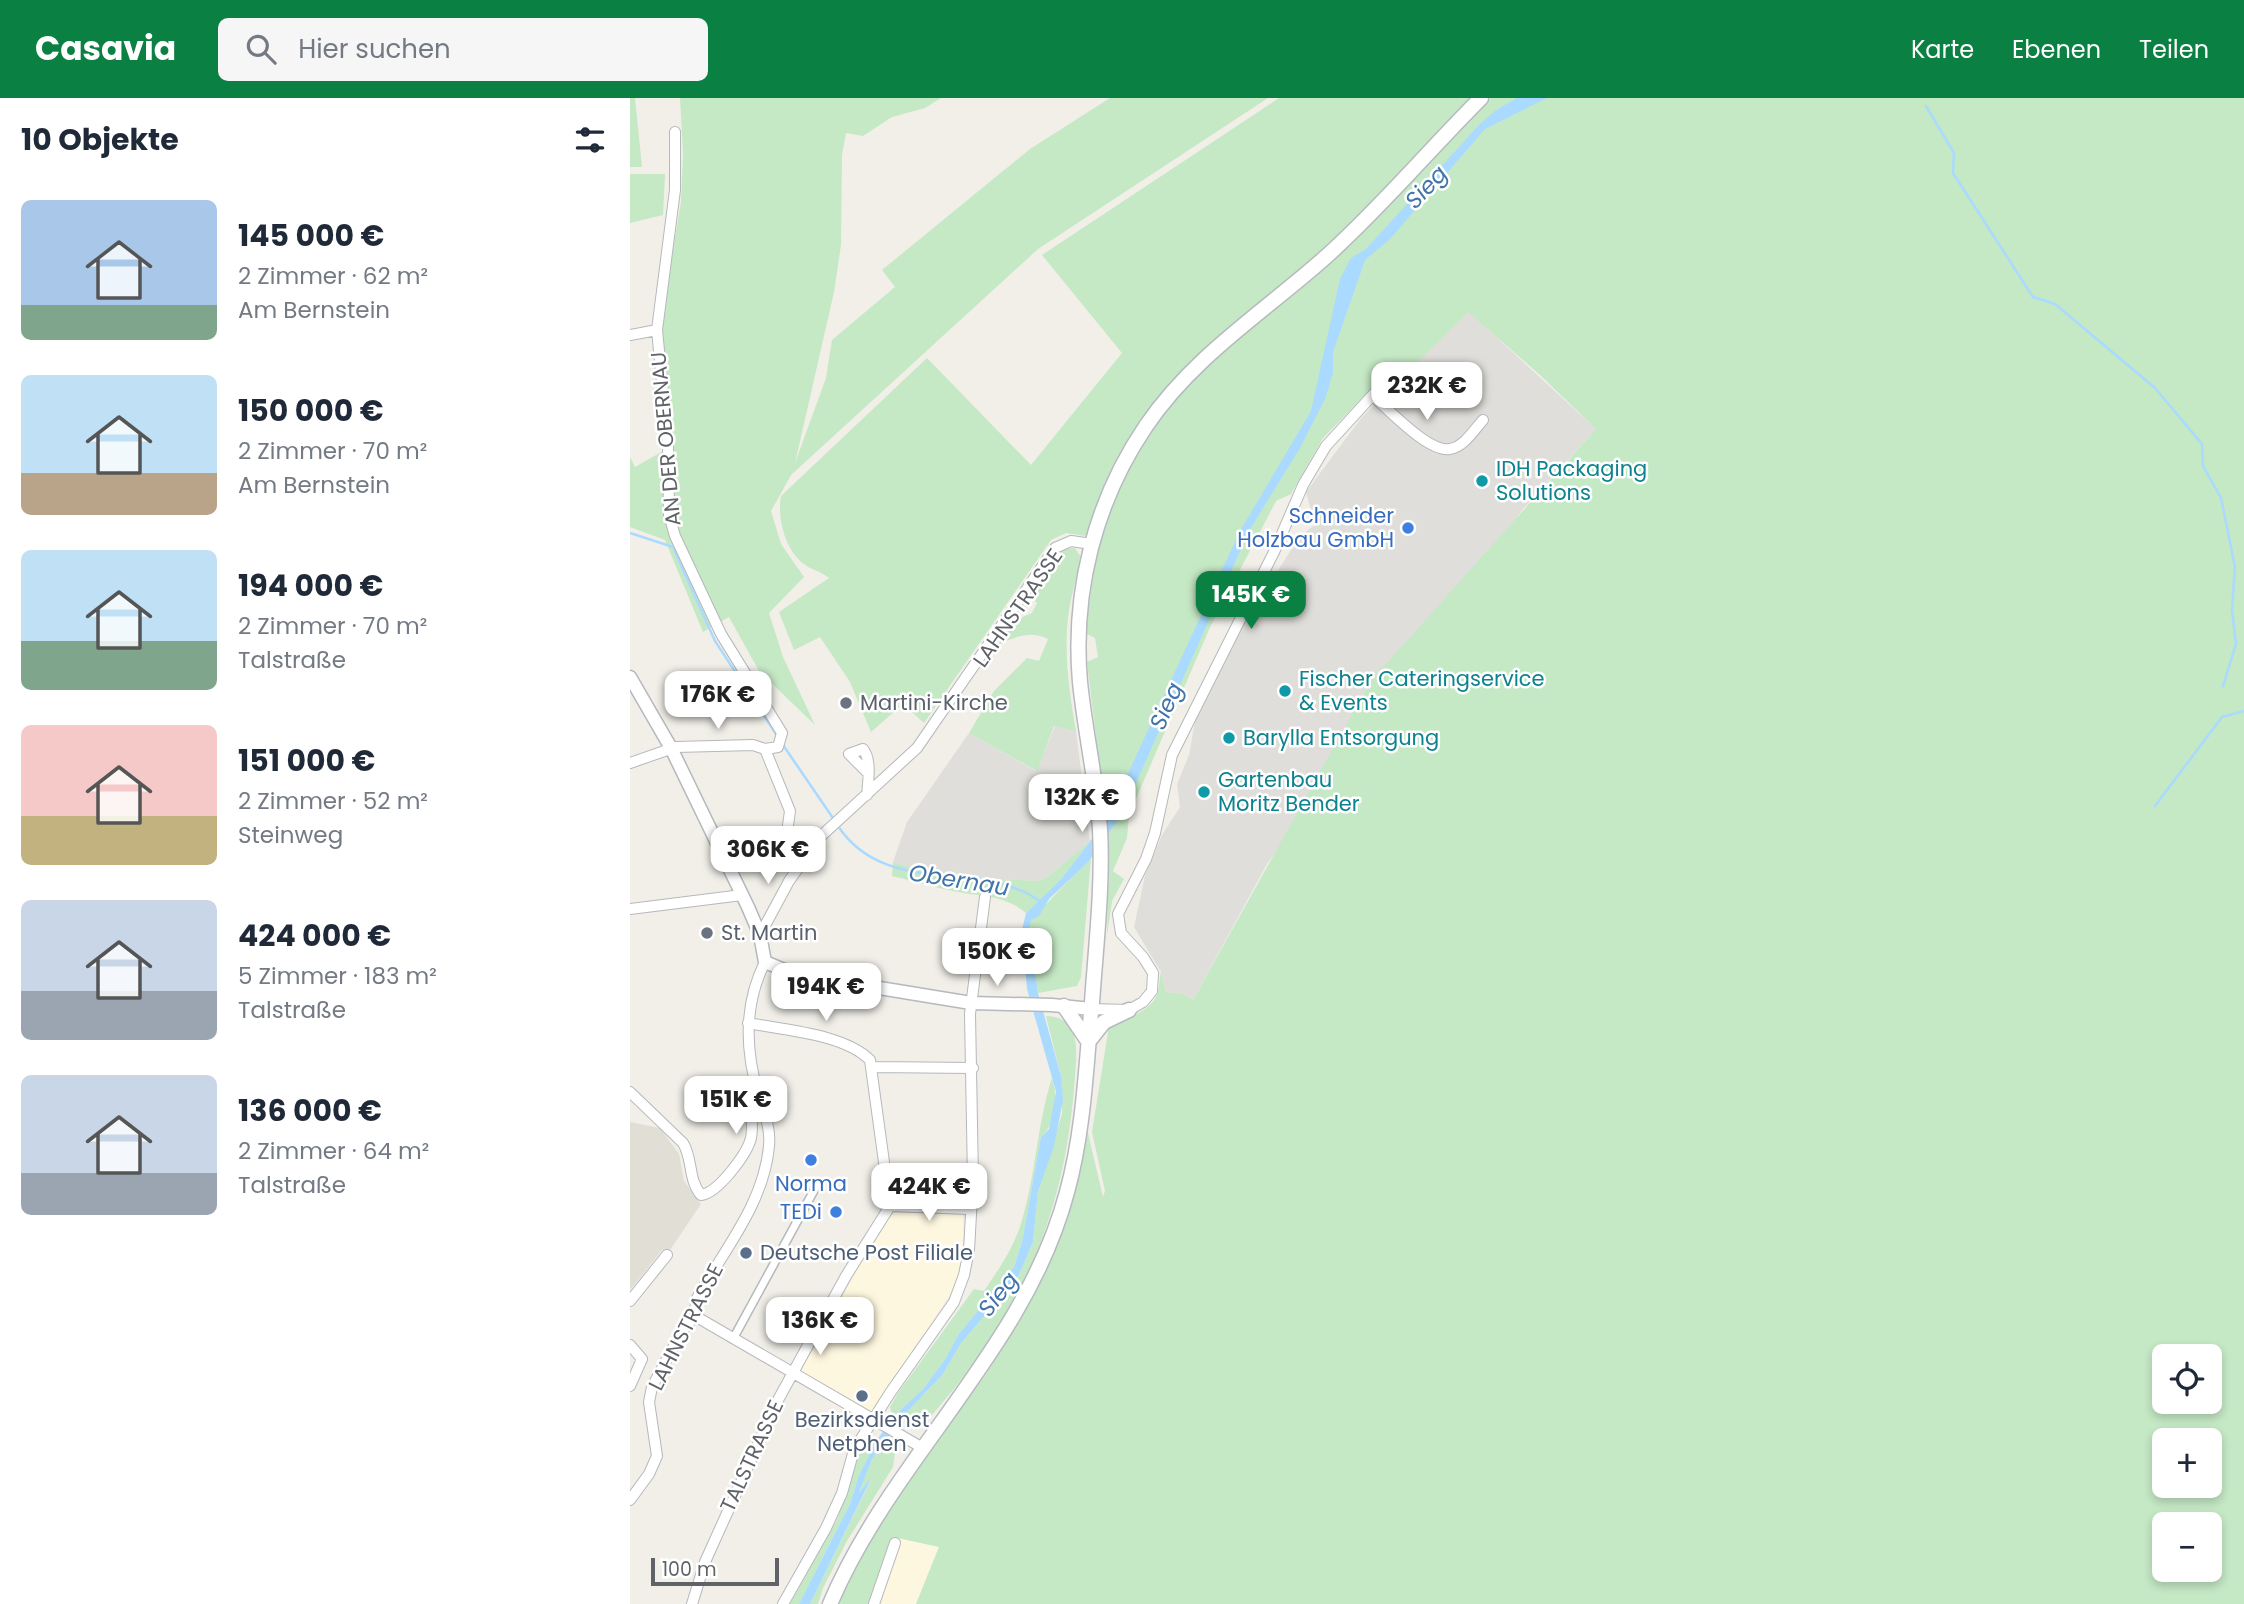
<!DOCTYPE html>
<html lang="de">
<head>
<meta charset="utf-8">
<style>
  body { margin:0; font-family:Poppins,sans-serif; background:#f6f6f7; color:#1f2937; height:100vh; display:flex; flex-direction:column; font-size:26px; white-space:nowrap }
  * { box-sizing:border-box; margin:0 }
  p { font-size:23px; color:#747a83 }
  .icon { flex:none; width:38px; height:38px; fill:none; stroke:currentColor; stroke-width:2; stroke-linecap:round; stroke-linejoin:round }
  .map { position:relative; flex:1; overflow:hidden }
  .panel { display:flex; flex-direction:column; background:#fff; width:630px }
  .panel>* { flex:none }
  .buttons { position:absolute; left:1522px; top:1246px; display:grid; gap:14px }
  .buttons a { display:grid; place-items:center; width:70px; height:70px; border-radius:10px; background:#fff; box-shadow:0 4px 10px #0003; font-size:35px }
  .scale { position:absolute; left:21px; bottom:18px; width:128px; box-sizing:border-box; padding-left:7px; border:4px solid #5f6368; border-top:0; font-size:19px; line-height:24px; white-space:nowrap; color:#5f6368; -webkit-text-stroke:5px #fff; paint-order:stroke }
  .price { position:absolute; translate:-50% -60px; padding:0 16px; border-radius:14px; background:#fff; color:#222; font-size:23px; line-height:46px; filter:drop-shadow(0 2px 4px #0008) }
  .price::after { content:''; position:absolute; left:50%; top:42px; width:21px; height:16px; margin-left:-10px; background:inherit; clip-path:polygon(0 0,100% 0,50% 100%) }
  .price.selected { background:#0b8043; color:#fff }
  ul { padding:0; list-style:none }
  li { display:flex; align-items:center; gap:21px; height:175px; padding:0 21px }
  li span { display:grid; place-items:center; flex:none; width:196px; height:140px; border-radius:10px; color:#555 }
  li>.icon { margin-inline-start:auto }
  span .icon { width:84px; height:84px; fill:#fffc; stroke-width:1 }
  li b { font-size:30px }
  h2 { display:flex; justify-content:space-between; align-items:center; height:84px; padding:0 21px; font-size:30px }
  header { display:flex; align-items:center; gap:42px; box-sizing:border-box; height:98px; padding:0 35px; background:#0b8043; color:#fff }
  header strong { font-size:33px }
  nav { display:flex; gap:38px; margin-inline-start:auto; font-size:24px }
  .search { width:490px; height:63px; background:#f6f6f7; display:flex; align-items:center; gap:18px; box-sizing:border-box; padding:0 24px; border-radius:10px; color:#747a83; font-size:26px }
  main { display:flex; flex:1; min-height:0 }
  .map>svg:first-child { display:block }
</style>
</head>
<body>
<header>
<strong>Casavia</strong>
<div class="search"><svg class="icon" aria-label="search" viewBox="0 0 24 24"><circle cx="10" cy="10" r="6"/><path d="M15 15l6 6"/></svg>Hier suchen</div>
<nav><a>Karte</a><a>Ebenen</a><a>Teilen</a></nav>
</header>
<main>
<section class="panel">
<h2>10 Objekte<svg class="icon" aria-label="filters" viewBox="0 0 24 24"><path d="M4 7h16M4 17h16"/><circle cx="9" cy="7" r="2"/><circle cx="15" cy="17" r="2"/></svg></h2>
<ul>
<li><span style="background:linear-gradient(#a9c7e8 75%,#7fa58c 0)"><svg class="icon" aria-label="home" viewBox="0 0 24 24"><path d="M3 11l9-7 9 7M6 9v11h12V9"/></svg></span><div><b>145 000 €</b><p>2 Zimmer · 62 m²</p><p>Am Bernstein</p></div></li>
<li><span style="background:linear-gradient(#bfe0f5 70%,#b9a48a 0)"><svg class="icon" aria-label="home" viewBox="0 0 24 24"><path d="M3 11l9-7 9 7M6 9v11h12V9"/></svg></span><div><b>150 000 €</b><p>2 Zimmer · 70 m²</p><p>Am Bernstein</p></div></li>
<li><span style="background:linear-gradient(#bfe0f5 65%,#7fa58c 0)"><svg class="icon" aria-label="home" viewBox="0 0 24 24"><path d="M3 11l9-7 9 7M6 9v11h12V9"/></svg></span><div><b>194 000 €</b><p>2 Zimmer · 70 m²</p><p>Talstraße</p></div></li>
<li><span style="background:linear-gradient(#f6c9c9 65%,#c2b280 0)"><svg class="icon" aria-label="home" viewBox="0 0 24 24"><path d="M3 11l9-7 9 7M6 9v11h12V9"/></svg></span><div><b>151 000 €</b><p>2 Zimmer · 52 m²</p><p>Steinweg</p></div></li>
<li><span style="background:linear-gradient(#c9d6e8 65%,#9aa5b1 0)"><svg class="icon" aria-label="home" viewBox="0 0 24 24"><path d="M3 11l9-7 9 7M6 9v11h12V9"/></svg></span><div><b>424 000 €</b><p>5 Zimmer · 183 m²</p><p>Talstraße</p></div></li>
<li><span style="background:linear-gradient(#c9d6e8 70%,#9aa5b1 0)"><svg class="icon" aria-label="home" viewBox="0 0 24 24"><path d="M3 11l9-7 9 7M6 9v11h12V9"/></svg></span><div><b>136 000 €</b><p>2 Zimmer · 64 m²</p><p>Talstraße</p></div></li>
</ul>
</section>
<div class="map">
<svg width="1614" height="1506" viewBox="0 0 1614 1506">
  <rect width="100%" height="100%" fill="#f1efe8"/>
  <path fill="#fef7e0" d="M261 1111 333 1116V1161L326 1187 235 1327 166 1281Z
    M263 1439 309 1448 286 1506H239Z"/>
  <path fill="#e0deda" d="M838 213 966 331 893 411 637 766 563 902 554 896 536 894 531 874 504 829 515 778 532 737 550 709 547 686 559 657 566 618 612 529 670 438 685 427 676 394 732 319Z
    M425 628 446 633 460 743 419 778 408 783 312 778 263 764 277 724 339 635 406 673Z"/>
  <path fill="#e1ded6" d="M0 1024 30 1030 49 1056 54 1083 71 1106 38 1155 32 1152 0 1192Z"/>
  <path fill="#c5e8c5" fill-rule="evenodd" d="M0 0H5L12 69H0Z
    M50 0H311L295 10 262 19 233 38 216 35 212 57 211 147 204 194 165 365 196 280 202 242 265 189 252 172 400 51 480 0H638L408 151 161 377 141 413 151 446 174 479 139 515 153 559 185 627 129 573 99 519 73 534 35 442 0 429V359L5 369 35 352 29 235 51 104 53 56Z
    M649 0H844L823 18 831 27 861 0H1614V1506H286L309 1449 263 1439 239 1506H207L260 1407 355 1278 390 1223 435 1126 457 1031 473 1099 475 1093 462 1034 479 928C495 920 519 915 527 897 530 890 529 881 531 874L536 894 554 896 563 902 740 584 966 331 910 277 838 214 761 290 749 283 693 340 661 396 646 403 581 527 499 717 497 740 483 773 494 781 482 803 471 880 477 837 479 747 457 564 468 559 465 540 455 535 469 440 436 435 421 442 294 625 273 606 241 634 220 584 190 539 164 552 149 514 199 480C191 473 181 472 174 466 155 452 147 420 151 398L297 260 401 367 492 255 412 157ZM1535 1258H1580V1304H1535ZM1535 1342H1580V1388H1535ZM1535 1426H1580V1472H1535Z
    M0 76H35L33 117 0 125Z
    M445 450 450 458C448 476 442 494 439 512 433 552 439 593 446 633L424 628 407 673 339 635 364 593 397 560 409 563 418 541C400 532 385 539 368 547L384 523 402 515 407 505 401 499 433 451Z
    M460 743 433 779 396 815C375 797 353 799 328 794 306 790 284 783 262 778L263 764 312 778 408 783 419 778Z
    M461 759 451 879 447 888 408 895 399 833 401 822Z
    M416 918C451 919 447 952 445 978 435 1122 390 1219 294 1326L274 1322 276 1315 313 1276 331 1245 388 1179 403 1144 408 1093 432 1016 431 978Z
    M422 980C428 999 427 1025 411 1039L392 1144 384 1169 328 1237 316 1260 293 1291 263 1319 260 1309 268 1295 344 1191 354 1193C369 1171 385 1148 392 1122 406 1076 407 1026 422 980Z
    M240 1339 248 1340 229 1377 220 1406 169 1506H160L207 1422 228 1358Z
    M255 1344 265 1355 263 1369 217 1443 193 1490 188 1506H180L242 1380 228 1394 242 1361Z"/>
  <path fill="#aadaff" d="M887 0H917L855 31 760 141 735 162 703 254V275L695 301 670 350 619 433 491 718 459 763 419 801 409 818 401 822 399 833 408 895 431 978 433 1002 424 1048 408 1093 403 1144 388 1179 331 1245 313 1276 276 1315 242 1361 229 1394 242 1379 180 1506H169L220 1406 229 1377 247 1342 263 1319 293 1291 316 1260 328 1237 384 1169 392 1144 411 1039 419 1031 426 994 397 891 392 832 396 815 432 780 477 721 610 433 681 313 710 181 721 160 736 151 849 27 866 12Z"/>
  <g fill="none" stroke-linecap="round" stroke-linejoin="round">
    <path stroke="#aadaff" stroke-width="2.5" d="M1296 8 1324 55 1323 75 1403 199 1425 206 1525 290 1572 346 1573 368 1591 400 1605 469 1602 512 1606 546 1593 588
      M0 435 43 449 85 543 148 639
      M153 647 205 723
      M1525 708 1592 619 1614 613
      M208 728C256 801 353 760 411 804"/>
    <defs>
      <path id="pedestrian" d="M103 1241 188 1085"/>
      <path id="minor" d="M0 237 27 232
        M743 298C758 311 799 355 820 351 834 349 844 332 853 322
        M135 651 160 713 156 742 178 760
        M0 665 46 649 123 647 135 651 148 649 152 635 91 536 45 438 39 417 38 347 27 232 45 92V34
        M237 697C238 684 242 662 233 651L219 656 238 675
        M0 811 112 797
        M130 837 159 783 190 739 287 650 425 450 441 443 462 446
        M461 911 499 912 513 904 522 893 523 875 513 859 491 835 488 816 516 761 525 735 542 657 645 452 673 387 696 348 751 288
        M243 969 343 970
        M0 994 53 1045C63 1061 58 1082 71 1097 88 1095 117 1056 121 1040 124 1024 118 1010 128 997
        M260 1108 340 1111
        M0 1203 37 1157
        M65 1218 291 1349
        M0 1247 12 1261 0 1288
        M0 1402 19 1376 27 1358 19 1304 22 1289 52 1233 65 1218 66 1202C93 1153 134 1106 139 1048 141 1029 133 1012 128 995 115 951 114 906 135 864
        M62 1506 75 1464 148 1302 216 1178 260 1108 240 962C214 936 154 932 118 925
        M153 1506 196 1430 212 1395 224 1352 260 1295 324 1204 334 1177 339 1152 343 1081 340 916 355 799
        M244 1506 265 1445"/>
      <path id="tertiary" d="M0 579 41 650 118 809 130 837 135 864 164 876 341 905 422 907 461 911"/>
      <path id="secondary" d="M434 908 458 943
        M459 943 474 924 499 912
        M200 1506C263 1358 395 1252 437 1094 454 1032 456 968 462 904 466 847 473 788 470 731 466 681 455 633 450 584 442 494 465 403 516 328 564 257 637 212 699 156 753 107 800 51 851 0"/>
    </defs>
    <use href="#pedestrian" stroke="#b5b8bc" stroke-width="10"/>
    <use href="#minor" stroke="#b5b8bc" stroke-width="12"/>
    <use href="#tertiary" stroke="#b5b8bc" stroke-width="15"/>
    <use href="#secondary" stroke="#b6babf" stroke-width="17"/>
    <use href="#pedestrian" stroke="#fff" stroke-width="7"/>
    <use href="#minor" stroke="#fff" stroke-width="10"/>
    <use href="#tertiary" stroke="#fff" stroke-width="12"/>
    <use href="#secondary" stroke="#fff" stroke-width="14"/>
  </g>
  <g fill="#0f9aa8" stroke="#fff" stroke-width="2.5">
    <circle cx="852" cy="383" r="7"/>
    <circle cx="655" cy="593" r="7"/>
    <circle cx="599" cy="640" r="7"/>
    <circle cx="574" cy="694" r="7"/>
  </g>
  <g fill="#3f7fe0" stroke="#fff" stroke-width="2.5">
    <circle cx="778" cy="430" r="7"/>
    <circle cx="181" cy="1062" r="7"/>
    <circle cx="206" cy="1114" r="7"/>
  </g>
  <g fill="#6b7280" stroke="#fff" stroke-width="2.5">
    <circle cx="216" cy="605" r="7"/>
    <circle cx="77" cy="835" r="7"/>
  </g>
  <g fill="#5c6f8a" stroke="#fff" stroke-width="2.5">
    <circle cx="116" cy="1155" r="7"/>
    <circle cx="232" cy="1298" r="7"/>
  </g>
  <g text-anchor="middle" stroke-width="5" stroke-linejoin="round" paint-order="stroke">
    <g font-size="21" fill="#5f6368" stroke="#fff">
      <text transform="translate(36 341) rotate(-95)" y="7">AN DER OBERNAU</text>
      <text transform="translate(388 510) rotate(-55)" y="7">LAHNSTRASSE</text>
      <text transform="translate(56 1229) rotate(-63)" y="7">LAHNSTRASSE</text>
      <text transform="translate(122 1358) rotate(-65)" y="7">TALSTRASSE</text>
    </g>
    <g font-size="21" fill="#0d838f" stroke="#fff" text-anchor="start">
      <text x="866" y="378">IDH Packaging<tspan x="866" dy="24">Solutions</tspan></text>
      <text x="669" y="588">Fischer Cateringservice<tspan x="669" dy="24">&amp; Events</tspan></text>
      <text x="613" y="647">Barylla Entsorgung</text>
      <text x="588" y="689">Gartenbau<tspan x="588" dy="24">Moritz Bender</tspan></text>
    </g>
    <g font-size="21" fill="#366cbe" stroke="#fff" text-anchor="end">
      <text x="764" y="425">Schneider<tspan x="764" dy="24">Holzbau GmbH</tspan></text>
      <text x="181" y="1093" text-anchor="middle">Norma</text>
      <text x="192" y="1121">TEDi</text>
    </g>
    <g font-size="21" fill="#5b616d" stroke="#fff" text-anchor="start">
      <text x="230" y="612">Martini-Kirche</text>
      <text x="91" y="842">St. Martin</text>
    </g>
    <g font-size="21" fill="#4e5e75" stroke="#fff" text-anchor="start">
      <text x="130" y="1162">Deutsche Post Filiale</text>
      <text x="232" y="1329" text-anchor="middle">Bezirksdienst<tspan x="232" dy="24">Netphen</tspan></text>
    </g>
    <g font-size="23" font-style="italic" fill="#4174aa" stroke="#fff">
      <text transform="translate(796 89) rotate(-47)" y="8">Sieg</text>
      <text transform="translate(536 608) rotate(-66)" y="8">Sieg</text>
      <text transform="translate(329 782) rotate(9)" y="8">Obernau</text>
      <text transform="translate(368 1196) rotate(-52)" y="8">Sieg</text>
    </g>
  </g>
</svg>
<div class="buttons">
<a><svg class="icon" aria-label="locate" viewBox="0 0 24 24"><circle cx="12" cy="12" r="6"/><path d="M12 2v4M12 18v4M2 12h4M18 12h4"/></svg></a>
<a>+</a>
<a>−</a>
</div>
<div class="scale">100 m</div>
<b class="price" style="left:797px;top:324px">232K €</b>
<b class="price selected" style="left:621px;top:533px">145K €</b>
<b class="price" style="left:88px;top:633px">176K €</b>
<b class="price" style="left:452px;top:736px">132K €</b>
<b class="price" style="left:138px;top:788px">306K €</b>
<b class="price" style="left:367px;top:890px">150K €</b>
<b class="price" style="left:196px;top:925px">194K €</b>
<b class="price" style="left:106px;top:1038px">151K €</b>
<b class="price" style="left:299px;top:1125px">424K €</b>
<b class="price" style="left:190px;top:1259px">136K €</b>
</div>
</main>
</body>
</html>
